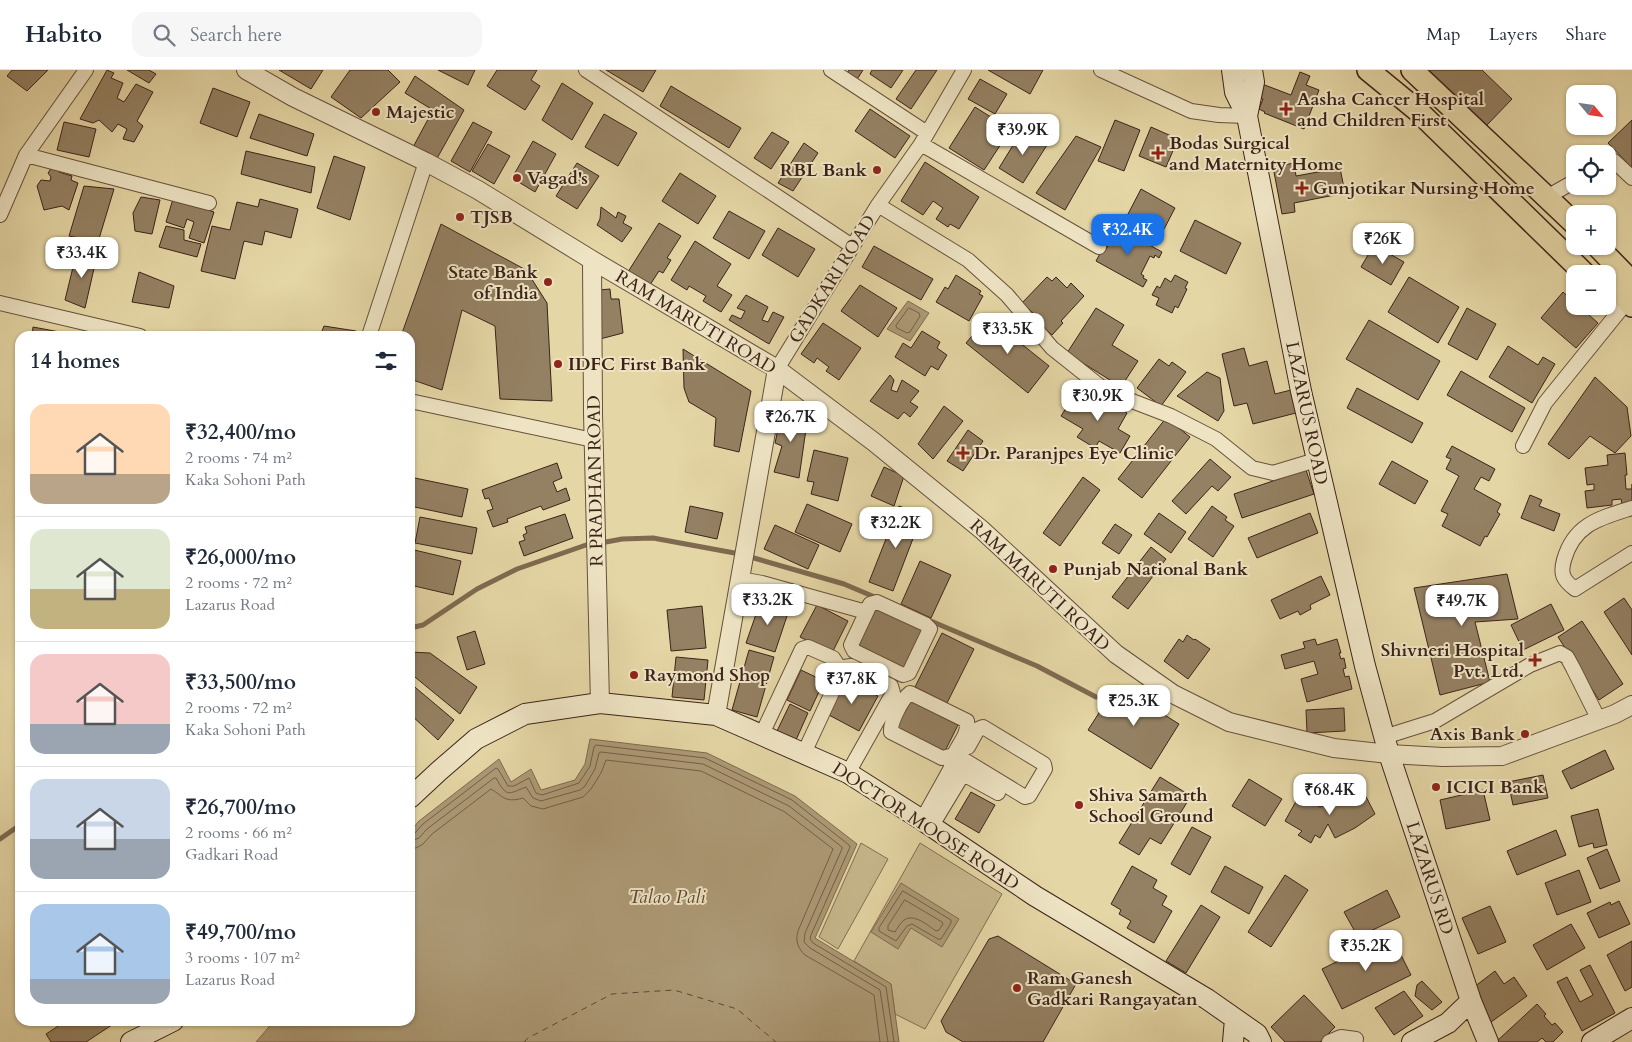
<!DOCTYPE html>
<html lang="en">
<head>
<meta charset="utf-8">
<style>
  body { margin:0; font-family:Cardo,serif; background:#f6f6f7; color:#1f2937; height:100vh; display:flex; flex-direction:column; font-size:19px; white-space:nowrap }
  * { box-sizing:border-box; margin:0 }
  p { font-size:16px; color:#747a83 }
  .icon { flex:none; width:28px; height:28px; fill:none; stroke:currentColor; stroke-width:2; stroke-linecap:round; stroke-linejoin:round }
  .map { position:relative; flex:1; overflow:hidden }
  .drawer { position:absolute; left:15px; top:261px; width:400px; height:695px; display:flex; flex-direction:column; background:#fff; border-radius:15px; box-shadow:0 1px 4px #0004 }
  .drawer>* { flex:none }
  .needle { width:32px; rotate:119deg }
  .fabs { position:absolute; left:1566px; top:15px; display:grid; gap:10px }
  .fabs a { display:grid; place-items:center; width:50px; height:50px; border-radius:10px; background:#fff; box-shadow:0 1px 4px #0004; font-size:25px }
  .price { position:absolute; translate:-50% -42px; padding:0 11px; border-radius:10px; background:#fff; color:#222; font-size:16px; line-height:32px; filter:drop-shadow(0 1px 2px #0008) }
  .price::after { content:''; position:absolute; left:50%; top:30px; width:15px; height:11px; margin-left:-8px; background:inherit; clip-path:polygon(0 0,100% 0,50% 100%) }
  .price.on { background:#1a73e8; color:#fff }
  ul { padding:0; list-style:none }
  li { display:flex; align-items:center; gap:15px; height:125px; padding:0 15px }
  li+li { border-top:1px solid #e0e1e3 }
  li span { display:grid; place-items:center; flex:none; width:140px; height:100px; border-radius:15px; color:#555 }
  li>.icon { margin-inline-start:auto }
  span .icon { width:60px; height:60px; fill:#fffc; stroke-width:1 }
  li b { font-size:21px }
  h2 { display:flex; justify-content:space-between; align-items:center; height:60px; padding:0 15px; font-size:21px }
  header { display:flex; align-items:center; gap:30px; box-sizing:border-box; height:70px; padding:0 25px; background:#fff; border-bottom:1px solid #e0e1e3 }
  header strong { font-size:24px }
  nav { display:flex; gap:28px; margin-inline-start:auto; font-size:18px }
  .search { width:350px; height:45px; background:#f6f6f7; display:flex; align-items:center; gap:12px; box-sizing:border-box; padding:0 18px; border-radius:15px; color:#747a83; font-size:19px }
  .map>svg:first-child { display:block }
</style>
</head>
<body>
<header>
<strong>Habito</strong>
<div class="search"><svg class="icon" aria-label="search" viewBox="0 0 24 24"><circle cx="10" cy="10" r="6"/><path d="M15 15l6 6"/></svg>Search here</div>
<nav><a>Map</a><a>Layers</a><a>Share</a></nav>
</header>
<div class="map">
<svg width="1632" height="972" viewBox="0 0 1632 972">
  <rect width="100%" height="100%" fill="#e5d6a5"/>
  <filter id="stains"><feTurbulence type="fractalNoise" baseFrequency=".004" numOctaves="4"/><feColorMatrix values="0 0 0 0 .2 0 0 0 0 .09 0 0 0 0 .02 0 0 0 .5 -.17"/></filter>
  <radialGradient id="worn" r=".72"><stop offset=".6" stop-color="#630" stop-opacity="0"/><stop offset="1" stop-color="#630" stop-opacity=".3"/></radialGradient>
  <path fill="#c8b88d" stroke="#826e53" d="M861 773 888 789 838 879 819 867Z
    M920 773 1002 824 925 959 895 944 891 914 854 891Z"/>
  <path fill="#ac9975" stroke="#7f6a50" d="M908 231 929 243 910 271 887 259Z
    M590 669 707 683 795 726 857 774 815 868 891 914 899 972H256L274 951H410V762L419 751 499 689 511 712 531 699 541 720 575 710 585 694Z
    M901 813 959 849 942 877 911 858 898 879 871 862Z"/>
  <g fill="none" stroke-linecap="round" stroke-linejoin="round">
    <path stroke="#745e47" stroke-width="1" d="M909 238 919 243 920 246 910 262 907 263 897 258 896 256Z
      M410 764 415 763 423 754 496 698 498 699 508 716H514L529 708 536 723 542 725 579 713 590 696 594 677 596 675 705 688 792 730 849 775 850 777 811 865 810 869 813 873 886 917 894 972
      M410 771 419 768 427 759 494 708H496C507 728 508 724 526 717L533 728 541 731 580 720 585 716 595 699 599 683 601 682 703 694 789 736 842 777V779L805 863 804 872 810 878 880 920 888 972
      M410 778H416L423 774 432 764 491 719C504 727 505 733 523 728L531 736 543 739 583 727 591 719 601 703 606 690 701 701 785 742 833 779 798 861C795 871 798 878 805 885L874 925 880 972
      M903 821 951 850V853L941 869H938L912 854 907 856 896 871 879 861V858Z
      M905 830 942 852 943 854 939 860 936 861C927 855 912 841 902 852 899 855 897 859 895 862L888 860V856Z"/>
    <path stroke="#7f6a50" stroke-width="5" d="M606 472 622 469 653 468 740 484
      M754 488 844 514 877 528
      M926 549 1037 596 1096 627
      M410 558 423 555 477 519 517 499 586 475
      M0 769 20 755"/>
    <path stroke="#5e4635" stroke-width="1" stroke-dasharray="6 5" stroke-linecap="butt" d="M524 972 528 968 612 924 674 920 737 939 776 972"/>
  </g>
  <path fill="#948062" stroke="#3c2319" d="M12 0H48L27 21 7 6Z
    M107 0 114 3 111 8 123 13 117 28 124 32 136 14 153 22 137 51 143 56 134 72 123 69 127 59 118 54 112 62 99 50 93 53 80 49Z
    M127 0H149L156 4 149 13Z
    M279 0H323L311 19Z
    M350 0H388L400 12 361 48 331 27Z
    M438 0H475L468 15Z
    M497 0H537L531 10 540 16 525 40 487 16Z
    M606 0H656L643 22Z
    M849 0H863L856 11 846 5Z
    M872 0H903L891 18 870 4Z
    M916 0H937L911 39 896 29Z
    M988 0H1043L1030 24Z
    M1426 0H1482L1512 29 1486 56Z
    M1300 2 1310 6 1306 15 1319 20 1304 59 1264 43 1265 42 1259 39 1263 29 1257 26 1262 14 1291 25Z
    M415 6 464 40 435 92 412 79 433 40 405 23Z
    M980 9 1007 24 995 44 968 29Z
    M562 13 593 33 572 70 542 50Z
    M671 16 741 58 729 78 660 36Z
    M213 18 250 32 237 67 200 53Z
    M975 37 1002 54 993 68 1001 74 984 100 949 78Z
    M870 39 910 66 895 88 855 61Z
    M259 44 314 64 307 86 250 68Z
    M604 44 637 63 618 96 585 77Z
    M1115 50 1140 60 1124 101 1098 91Z
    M1632 50V98L1608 73Z
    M64 52 96 59 89 87 57 80Z
    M473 52 492 62 470 102 451 91Z
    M1151 57 1178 69 1166 97 1139 86Z
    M1023 59 1047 75 1023 113 999 98Z
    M772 62 789 72 771 99 754 88Z
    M1076 66 1101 77 1065 140 1036 123Z
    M533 71 556 84 535 122 512 108Z
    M804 73 818 83 793 121 778 113Z
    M488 74 510 86 494 114 472 101Z
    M246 81 315 97 311 123 241 104Z
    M334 86 365 97 350 150 317 138Z
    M925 92 979 127 959 159 950 154 948 157 936 149 943 138 933 131 923 145 901 131Z
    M577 93 599 106 577 139 556 126Z
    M1294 93 1296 106 1340 98 1345 123 1294 133 1295 142 1282 144 1273 97Z
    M52 97 57 99 59 102 72 106 71 110 78 113 69 140 62 136 44 140 37 116 41 110 50 111 51 107 48 103Z
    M680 103 716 126 698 154 662 131Z
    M84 116 114 119 98 172 69 166Z
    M1141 119 1175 138 1162 163 1128 144Z
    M141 127 160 130 152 164 135 161 133 143Z
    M173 129 214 142 204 173 189 168 194 152 187 149 184 158 166 152Z
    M260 129 298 139 291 168 265 161 262 175 244 171 235 209 201 201 212 156 230 160 237 132 258 137Z
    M601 137 616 148 618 142 626 146 623 153 632 158 622 172 597 155 600 149Z
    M729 141 765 161 749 189 713 168Z
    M1195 150 1241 173 1226 204 1180 181Z
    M659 153 681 166 667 188 671 190 663 203 659 201 648 218 626 205Z
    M441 154 526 200 547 233 552 331 500 329 495 256 462 240 442 320 410 309V266H401Z
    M166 156 184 160V170L201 174 197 187 159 177Z
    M1115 156 1162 182 1159 188 1155 185 1154 188 1150 186 1141 204 1144 206 1143 208 1147 210 1143 217 1096 191 1102 180 1105 181 1113 167 1109 166Z
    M778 158 815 179 798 207 762 185Z
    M695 171 731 194 717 216 732 225 721 242 703 231 706 226 689 216 687 220 671 210Z
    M89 175 98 181 85 238 65 230 74 193 82 195Z
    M1374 175 1404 192 1391 215 1361 197Z
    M874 176 933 209 921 230 862 197Z
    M139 202 174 216 169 238 132 232Z
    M956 205 981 221 979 224 983 226 969 251 936 232 945 217 948 219Z
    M1175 205 1188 212 1185 218 1187 219 1178 238 1175 236 1172 243 1156 235 1159 228 1152 225 1157 216 1160 218 1165 208 1171 212Z
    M1047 207 1052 211 1056 207 1067 218 1071 213 1084 226 1061 251 1063 253 1052 265 1042 256 1044 253 1022 233Z
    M1409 207 1459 237 1438 273 1388 242Z
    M860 215 897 238 878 267 841 241Z
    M610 219 611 229H619L623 263 600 269 599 220Z
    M1563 222 1575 233V236H1579L1598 253 1576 278 1541 248Z
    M746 225 768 237 762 250 768 252 773 242 784 247 769 274 729 250 732 245 741 249 745 241 737 238Z
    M1096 238 1124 255 1112 275 1138 291 1121 317 1067 283Z
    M1467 238 1496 254 1477 290 1448 274Z
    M988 247 1049 296 1028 323 966 273Z
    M1369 250 1440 291 1418 330 1346 289Z
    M823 253 861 278 839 310 826 301 829 297 817 288 814 293 801 284Z
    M324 256 356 261 354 266H320Z
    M33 257 65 263 64 266H32Z
    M922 261 940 272 937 278 947 285 938 300 931 296 925 306 895 287 903 273 911 278Z
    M1508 276 1538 295 1543 287 1555 294 1532 333 1489 307Z
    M1244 278 1249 296 1267 291 1275 324 1291 320 1296 343 1253 354 1247 333 1234 336 1222 284Z
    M683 279 751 321 739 382 714 376 716 348 689 332 684 318Z
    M1159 289 1169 296 1172 292 1186 302 1161 336 1137 318Z
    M1461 301 1525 338 1512 362 1447 325Z
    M1207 302 1220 308 1224 341 1218 351 1177 326Z
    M890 305 894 310 891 320 897 322 902 310 919 321 910 332 918 337 910 347 904 342 898 349 870 331Z
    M1595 307 1627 337 1631 366 1615 383 1590 366 1569 389 1548 374Z
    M1357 318 1423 353 1412 373 1347 338Z
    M1094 324 1127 343 1118 359 1130 366 1120 383 1099 371 1095 378 1077 367 1083 359 1061 346 1073 327 1088 335Z
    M944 336 963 351 933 389 918 374Z
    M813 337 814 343H794L793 354 807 352 799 408 774 402 782 376 775 373 782 341Z
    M1166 348 1190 367 1142 428 1118 409Z
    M968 360 983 371 963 401 947 391Z
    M1452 376 1495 399 1489 411 1481 407 1474 419 1501 434 1497 442 1500 444 1487 467 1485 466 1480 476 1442 456 1448 444 1441 441 1459 406 1446 399 1451 389 1446 387Z
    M814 380 848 388 838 431 811 424 814 412 807 411Z
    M1625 383 1627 405H1625L1626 419H1632V414V432L1622 434 1621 429 1612 430V435L1587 438 1585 421 1594 420V414L1587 415 1585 398 1608 395 1607 385Z
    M1210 389 1231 407 1218 421 1212 416 1186 444 1172 431Z
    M1392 391 1428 411 1415 434 1379 414Z
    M557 393 562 408 553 412 557 422 566 418 570 430 543 440 541 436 507 449 508 452 493 457 487 441 493 439 489 428 485 429 482 420Z
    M884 397 904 406 894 436 871 426Z
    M1306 400 1314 424 1242 448 1234 424Z
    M410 407 468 419 462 447 410 436Z
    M1083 407 1100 420 1060 476 1043 463Z
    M1530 425 1542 430 1539 436 1560 444 1554 461 1521 448Z
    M807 434 852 454 840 482 795 462Z
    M690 436 723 443 717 469 685 462Z
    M899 436 922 445 893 521 869 512Z
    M1212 436 1227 447 1225 450 1234 456 1213 487 1188 469Z
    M1159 443 1186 462 1171 483 1144 464Z
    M1310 443 1318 463 1257 488 1248 468Z
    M565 444 573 468 524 486 519 472 525 470 523 465 527 463 525 457Z
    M420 447 477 458 472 484 415 473Z
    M1115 454 1132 465 1119 484 1102 473Z
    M775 455 819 475 808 499 764 479Z
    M1151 477 1166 489 1128 539 1112 527Z
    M410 479 461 491 453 525 410 515Z
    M920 491 951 505 931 548 901 534Z
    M1507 504 1518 549 1475 552 1490 612 1440 625 1414 518Z
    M1321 506 1330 525 1310 535 1311 539 1300 545 1298 541 1280 549 1271 530Z
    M1624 528 1632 540V585L1604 542Z
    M761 530 789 540 775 582 746 573Z
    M1551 534 1564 560 1523 580 1511 555Z
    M817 535 848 551 832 583 800 567Z
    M875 535 925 558 905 601 855 579Z
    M702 536 706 578 671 581 667 540Z
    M1582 551 1623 614 1599 630 1558 567Z
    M475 561 485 594 467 600 457 567Z
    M942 563 974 579 947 633 915 617Z
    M1187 565 1194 570 1195 569 1210 579 1188 609 1164 591 1179 569 1183 572Z
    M1315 569 1317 575 1337 569 1341 583H1339L1341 589 1344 588 1346 598 1343 599 1345 607 1349 606 1352 619 1307 632 1301 609 1318 604 1314 591 1285 599 1281 585 1305 578 1303 572Z
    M749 580 774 587 757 647 732 640Z
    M410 582 430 583 477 617 460 644 410 603Z
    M676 587 708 590 704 630 672 627Z
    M801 600 824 611 810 641 787 630Z
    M846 609 878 626 859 661 827 644Z
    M410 613 454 650 438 670 410 644Z
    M1117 615 1179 654 1151 699 1088 660Z
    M909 630 958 655 943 685 893 660Z
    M790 634 808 643 796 670 777 661Z
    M1344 638 1345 661 1307 663 1306 640Z
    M1605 680 1614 699 1571 719 1562 701Z
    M1543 705 1548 728 1513 735 1508 712Z
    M1160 707 1191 726 1161 774 1150 768 1139 785 1119 773Z
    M1249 709 1282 729 1265 756 1232 736Z
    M1362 719 1375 744 1355 758 1335 768 1328 754 1320 768 1315 765 1311 773 1298 765 1302 761 1285 751 1299 726 1320 737Z
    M1483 720 1490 750 1446 759 1440 730Z
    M971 722 995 735 979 763 955 749Z
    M1598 739 1607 775 1594 778 1593 773 1579 777 1571 746Z
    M1192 757 1211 767 1190 805 1171 794Z
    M1556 760 1566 785 1517 805 1507 781Z
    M1607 779 1620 811 1600 819 1587 788Z
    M1132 796 1157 810 1153 818 1167 826 1162 835 1172 841 1154 873 1127 858 1131 851 1119 844 1121 840 1111 834Z
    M1225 796 1263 817 1249 844 1211 822Z
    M1579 800 1591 832 1557 845 1545 813Z
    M1285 805 1308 820 1271 877 1248 862Z
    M1387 820 1400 847 1358 867 1344 842Z
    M1619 831 1630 854 1599 868 1587 843 1610 832 1611 835Z
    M1201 835 1220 847 1186 903 1166 891Z
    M1490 836 1506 872 1478 884 1462 848Z
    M1571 854 1585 878 1547 900 1533 875Z
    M1391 865 1411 905 1342 939 1322 899Z
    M998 866 1076 914 1043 972H963L946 962 941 951 989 869Z
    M1632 871V917L1625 921 1607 885Z
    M1590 895 1615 943 1582 961 1557 912 1567 907 1580 932 1593 925 1580 900Z
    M1495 901 1504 914 1514 907 1527 926 1487 955 1474 917Z
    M1422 911 1442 932 1432 940 1415 926 1417 915Z
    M1404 921 1423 946 1394 965 1375 938Z
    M1304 925 1335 957 1320 972H1285L1271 957Z
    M1537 934 1546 944 1544 946 1552 955 1555 953 1563 962 1553 972H1546L1542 968 1537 972H1499L1497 971Z
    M66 951H118L86 972H51L46 964Z"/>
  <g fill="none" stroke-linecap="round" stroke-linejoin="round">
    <defs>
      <path id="minor" d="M586 0 852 176
        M831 0 927 63
        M1101 0 1191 41 1219 45 1247 46
        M921 74 1099 177
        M26 85 209 133
        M1608 92 1614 91 1632 108
        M1547 127 1575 111
        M878 135 968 190 1007 225 1052 278 1106 321 1171 346 1216 369 1252 398 1273 403 1316 390
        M0 145 26 85 86 0
        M0 233 140 266
        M369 266 426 92
        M777 299 878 135 921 74 964 0
        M410 331 593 370
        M1523 376 1545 333 1621 239
        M1632 438C1600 448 1574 454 1564 490 1560 504 1563 510 1575 519L1632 483
        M740 509 762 513 859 540 867 541 870 534 877 532 925 554 930 559 909 603 903 605 854 581 851 575 867 541
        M762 664 802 579 808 577 833 588 837 594 829 609
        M1384 667 1435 651 1530 595 1560 583 1567 587 1573 598 1599 650
        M804 683 844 597 851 596 891 616 893 623 848 703
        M961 688 1025 727 1029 726 1045 699 1044 694 983 657 978 659 968 677
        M956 700 998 723
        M922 750 951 698C949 682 970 668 967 651L910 623C902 629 890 652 891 662L942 688 954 685
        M931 757 963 704
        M1329 972 1341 967 1356 969"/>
      <path id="tertiary" d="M246 0 293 27 426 92 478 120 592 190 777 299 874 372 982 460 1116 584 1173 624 1229 652 1334 678 1389 684 1443 687 1502 686 1615 644 1632 635
        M592 190 593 343 600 633
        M716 645 777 299"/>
      <path id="secondary" d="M1232 0 1235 22 1247 46 1301 321 1365 596 1389 684 1471 931 1488 972
        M1247 46 1254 12 1252 0
        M410 728 439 701 476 669 525 644 600 633 716 645 848 703 922 750 1035 826 1207 929 1257 964 1261 972
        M131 972 173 951
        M1233 972 1235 949
        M1412 972 1448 953 1471 931
        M1592 972 1632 948"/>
      <path id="primary" d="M1368 0 1418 41 1585 204
        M1412 0 1575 154
        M1597 176 1632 212
        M1608 211 1632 236"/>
    </defs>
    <use href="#minor" stroke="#66503c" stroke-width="16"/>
    <use href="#tertiary" stroke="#66503c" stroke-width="20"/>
    <use href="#secondary" stroke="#3c2319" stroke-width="22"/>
    <use href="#primary" stroke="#3c2319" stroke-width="24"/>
    <use href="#minor" stroke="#eee4c4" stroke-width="14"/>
    <use href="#tertiary" stroke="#eee4c4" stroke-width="18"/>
    <use href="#secondary" stroke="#eee4c4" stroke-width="20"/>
    <use href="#primary" stroke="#e5d6a5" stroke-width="21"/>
  </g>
  <g fill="#8f2418" stroke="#eee4c4" stroke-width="2">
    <path d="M1283.5 31.5h5v5h5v5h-5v5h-5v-5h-5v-5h5z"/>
    <circle cx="376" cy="42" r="5"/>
    <path d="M1155.5 75.5h5v5h5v5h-5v5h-5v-5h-5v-5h5z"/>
    <circle cx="877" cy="100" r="5"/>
    <circle cx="517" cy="108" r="5"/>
    <path d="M1299.5 110.5h5v5h5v5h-5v5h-5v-5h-5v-5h5z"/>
    <circle cx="460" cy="147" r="5"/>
    <circle cx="548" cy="212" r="5"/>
    <circle cx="558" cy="294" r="5"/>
    <path d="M960.5 375.5h5v5h5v5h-5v5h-5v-5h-5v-5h5z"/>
    <circle cx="1053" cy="499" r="5"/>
    <path d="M1532.5 582.5h5v5h5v5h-5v5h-5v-5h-5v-5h5z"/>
    <circle cx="634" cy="605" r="5"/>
    <circle cx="1525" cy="664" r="5"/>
    <circle cx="1436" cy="717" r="5"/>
    <circle cx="1079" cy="735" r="5"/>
    <circle cx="1017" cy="918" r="5"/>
  </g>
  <g text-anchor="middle" stroke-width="4" stroke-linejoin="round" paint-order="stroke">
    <g font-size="18" font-weight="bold" fill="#3c2319" stroke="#eee4c4" text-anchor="start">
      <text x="1297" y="35">Aasha Cancer Hospital<tspan x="1297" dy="21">and Children First</tspan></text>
      <text x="386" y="48">Majestic</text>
      <text x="1169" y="79">Bodas Surgical<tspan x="1169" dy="21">and Maternity Home</tspan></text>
      <text x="867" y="106" text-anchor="end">RBL Bank</text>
      <text x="527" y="114">Vagad's</text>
      <text x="1313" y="124">Gunjotikar Nursing Home</text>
      <text x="470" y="153">TJSB</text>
      <text x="538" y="208" text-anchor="end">State Bank<tspan x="538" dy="21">of India</tspan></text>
      <text x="568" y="300">IDFC First Bank</text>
      <text x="974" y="389">Dr. Paranjpes Eye Clinic</text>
      <text x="1063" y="505">Punjab National Bank</text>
      <text x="1524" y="586" text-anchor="end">Shivneri Hospital<tspan x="1524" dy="21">Pvt. Ltd.</tspan></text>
      <text x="644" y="611">Raymond Shop</text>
      <text x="1515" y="670" text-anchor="end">Axis Bank</text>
      <text x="1446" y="723">ICICI Bank</text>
      <text x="1089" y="731">Shiva Samarth<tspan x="1089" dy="21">School Ground</tspan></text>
      <text x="1027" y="914">Ram Ganesh<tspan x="1027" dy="21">Gadkari Rangayatan</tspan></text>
    </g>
    <g font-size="18" fill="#3c2319" stroke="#eee4c4">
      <text transform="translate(832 209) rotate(-58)" y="6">GADKARI ROAD</text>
      <text transform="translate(696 252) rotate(31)" y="6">RAM MARUTI ROAD</text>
      <text transform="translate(1307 343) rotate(78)" y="6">LAZARUS ROAD</text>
      <text transform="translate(595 411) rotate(-91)" y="6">R PRADHAN ROAD</text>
      <text transform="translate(1040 515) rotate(43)" y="6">RAM MARUTI ROAD</text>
      <text transform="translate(926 756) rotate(33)" y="6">DOCTOR MOOSE ROAD</text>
      <text transform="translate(1430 808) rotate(72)" y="6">LAZARUS RD</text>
    </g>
    <g font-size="19" font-style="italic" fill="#5e4635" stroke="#eee4c4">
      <text x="667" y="833">Talao Pali</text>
    </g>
  </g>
  <rect width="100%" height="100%" filter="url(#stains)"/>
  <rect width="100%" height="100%" fill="url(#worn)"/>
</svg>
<div class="fabs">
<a><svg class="needle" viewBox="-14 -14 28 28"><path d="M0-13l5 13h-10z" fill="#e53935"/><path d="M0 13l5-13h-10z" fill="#747a83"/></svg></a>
<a><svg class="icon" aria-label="locate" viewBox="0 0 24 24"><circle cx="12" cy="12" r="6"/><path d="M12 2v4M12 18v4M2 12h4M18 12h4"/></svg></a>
<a>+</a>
<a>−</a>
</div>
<b class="price" style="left:1023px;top:86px">₹39.9K</b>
<b class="price on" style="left:1128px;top:186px">₹32.4K</b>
<b class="price" style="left:1383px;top:195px">₹26K</b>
<b class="price" style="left:82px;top:209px">₹33.4K</b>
<b class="price" style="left:1008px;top:285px">₹33.5K</b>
<b class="price" style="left:1098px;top:352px">₹30.9K</b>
<b class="price" style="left:791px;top:373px">₹26.7K</b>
<b class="price" style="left:896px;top:479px">₹32.2K</b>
<b class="price" style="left:768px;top:556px">₹33.2K</b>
<b class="price" style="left:1462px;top:557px">₹49.7K</b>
<b class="price" style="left:852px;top:635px">₹37.8K</b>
<b class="price" style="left:1134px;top:657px">₹25.3K</b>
<b class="price" style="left:1330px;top:746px">₹68.4K</b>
<b class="price" style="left:1366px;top:902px">₹35.2K</b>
<section class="drawer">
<h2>14 homes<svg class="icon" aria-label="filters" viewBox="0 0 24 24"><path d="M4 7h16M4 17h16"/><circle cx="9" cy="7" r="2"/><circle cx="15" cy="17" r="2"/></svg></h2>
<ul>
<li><span style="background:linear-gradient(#ffd9b3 70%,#b9a48a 0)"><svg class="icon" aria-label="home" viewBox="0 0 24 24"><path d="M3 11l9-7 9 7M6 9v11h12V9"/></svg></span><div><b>₹32,400/mo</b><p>2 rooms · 74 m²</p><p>Kaka Sohoni Path</p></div></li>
<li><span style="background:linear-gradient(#dfe7d0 60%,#c2b280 0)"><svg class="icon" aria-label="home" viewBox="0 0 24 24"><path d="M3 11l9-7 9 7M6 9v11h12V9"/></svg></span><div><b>₹26,000/mo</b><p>2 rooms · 72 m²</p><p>Lazarus Road</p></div></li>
<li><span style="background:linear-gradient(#f6c9c9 70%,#9aa5b1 0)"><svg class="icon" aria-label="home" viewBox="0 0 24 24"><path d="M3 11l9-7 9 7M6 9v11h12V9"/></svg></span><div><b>₹33,500/mo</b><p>2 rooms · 72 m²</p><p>Kaka Sohoni Path</p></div></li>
<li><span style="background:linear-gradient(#c9d6e8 60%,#9aa5b1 0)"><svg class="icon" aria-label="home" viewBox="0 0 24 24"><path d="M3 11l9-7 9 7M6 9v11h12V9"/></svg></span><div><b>₹26,700/mo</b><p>2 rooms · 66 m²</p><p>Gadkari Road</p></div></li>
<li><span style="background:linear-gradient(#a9c7e8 75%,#9aa5b1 0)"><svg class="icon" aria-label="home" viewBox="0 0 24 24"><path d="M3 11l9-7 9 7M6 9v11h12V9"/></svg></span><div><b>₹49,700/mo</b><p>3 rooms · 107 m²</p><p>Lazarus Road</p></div></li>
</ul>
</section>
</div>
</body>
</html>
